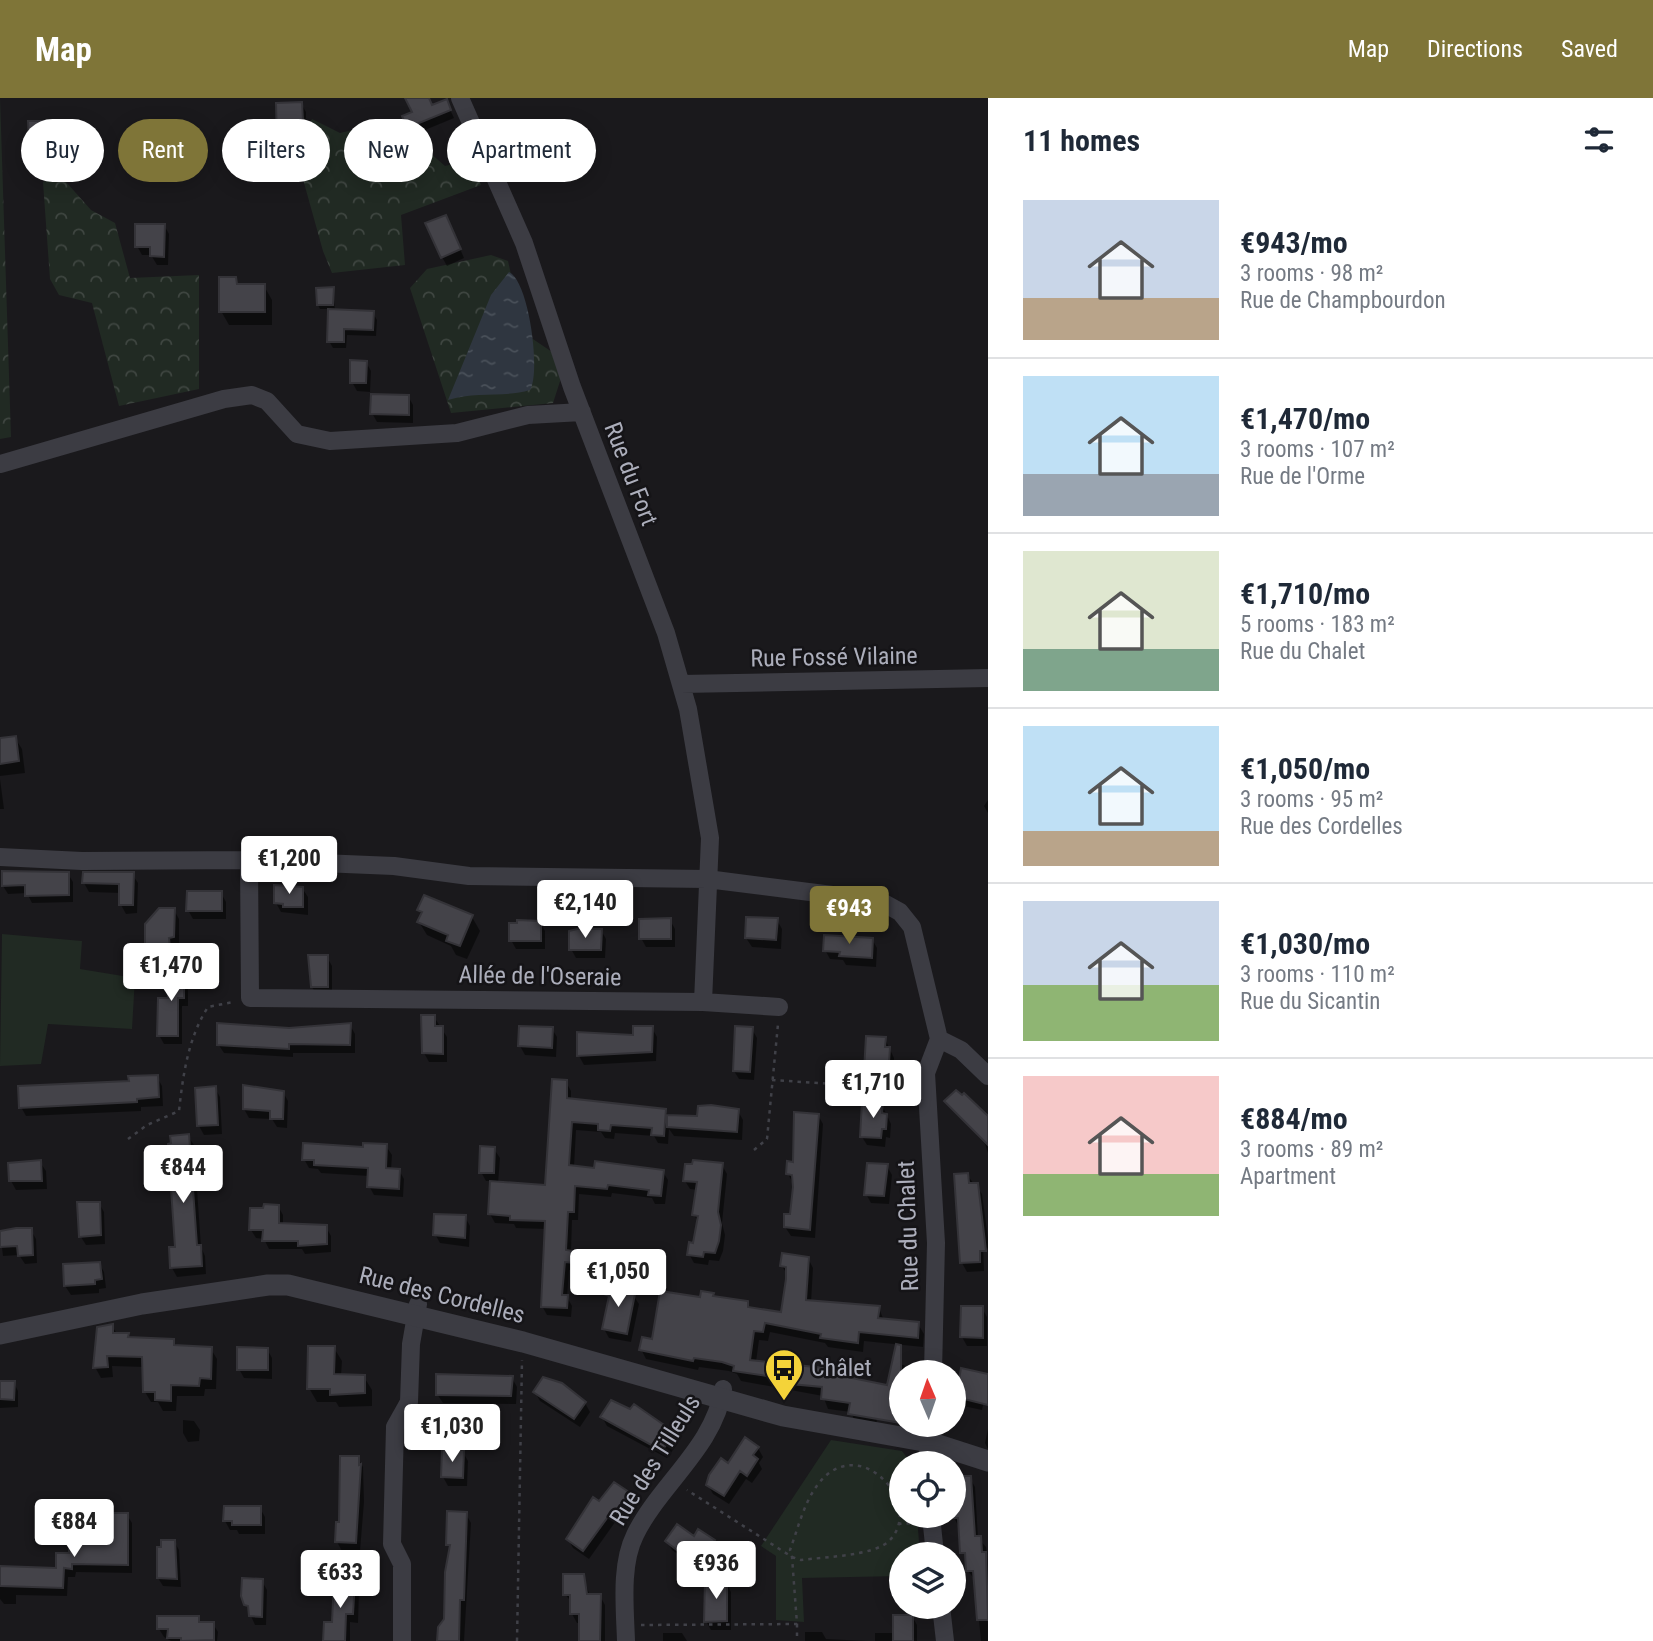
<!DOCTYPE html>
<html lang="en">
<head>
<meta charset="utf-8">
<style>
  body { margin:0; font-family:"Roboto Condensed",sans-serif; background:#f2f2f3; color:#1f2937; height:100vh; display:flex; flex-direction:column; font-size:26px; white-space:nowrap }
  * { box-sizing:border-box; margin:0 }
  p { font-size:23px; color:#747a83 }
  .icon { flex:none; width:38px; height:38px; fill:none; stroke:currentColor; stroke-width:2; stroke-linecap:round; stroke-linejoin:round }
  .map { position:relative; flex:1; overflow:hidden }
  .drawer { display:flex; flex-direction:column; background:#fff; width:665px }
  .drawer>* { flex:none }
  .banner { position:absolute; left:21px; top:21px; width:665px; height:63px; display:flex; gap:14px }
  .needle { width:46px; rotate:358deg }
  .buttons { position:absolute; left:889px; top:1262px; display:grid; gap:14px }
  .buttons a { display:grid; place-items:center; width:77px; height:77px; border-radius:50%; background:#fff; box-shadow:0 4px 18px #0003; font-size:35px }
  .price { position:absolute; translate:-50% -60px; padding:0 16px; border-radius:7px; background:#fff; color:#222; font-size:23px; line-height:46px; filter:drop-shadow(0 2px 4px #0008) }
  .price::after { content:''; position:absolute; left:50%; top:42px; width:21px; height:16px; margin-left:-10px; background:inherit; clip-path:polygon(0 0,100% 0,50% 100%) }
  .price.active { background:#7f7538; color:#fff }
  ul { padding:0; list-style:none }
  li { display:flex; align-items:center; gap:21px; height:175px; padding:0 35px }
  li+li { border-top:2px solid #e0e1e3 }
  li span { display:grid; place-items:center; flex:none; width:196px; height:140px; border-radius:0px; color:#555 }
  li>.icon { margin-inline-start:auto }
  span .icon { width:84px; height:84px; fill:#fffc; stroke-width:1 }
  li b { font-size:30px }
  h2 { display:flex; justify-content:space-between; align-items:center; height:84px; padding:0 35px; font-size:30px }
  .chip { padding:0 24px; border-radius:32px; background:#fff; box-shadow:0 4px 18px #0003; font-size:24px; line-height:63px }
  .chip.active { background:#7f7538; color:#fff }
  header { display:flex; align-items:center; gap:42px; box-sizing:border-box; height:98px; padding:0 35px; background:#7f7538; color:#fff }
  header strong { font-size:33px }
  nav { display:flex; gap:38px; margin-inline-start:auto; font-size:24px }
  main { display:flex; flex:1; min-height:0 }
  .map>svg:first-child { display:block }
</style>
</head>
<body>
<header>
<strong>Map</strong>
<nav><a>Map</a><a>Directions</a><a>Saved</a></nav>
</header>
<main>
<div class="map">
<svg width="988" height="1543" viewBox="0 0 988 1543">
  <defs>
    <pattern id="forest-crowns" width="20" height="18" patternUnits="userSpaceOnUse" patternTransform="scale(1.75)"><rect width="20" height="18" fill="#212a23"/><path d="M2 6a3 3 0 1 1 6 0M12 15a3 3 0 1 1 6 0" fill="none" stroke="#3f4641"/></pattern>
    <pattern id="water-ripples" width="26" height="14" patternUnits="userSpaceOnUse" patternTransform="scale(1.75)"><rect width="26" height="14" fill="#2f3640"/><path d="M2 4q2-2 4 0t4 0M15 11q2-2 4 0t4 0" fill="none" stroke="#4a515a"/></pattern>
  </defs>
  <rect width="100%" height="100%" fill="#1a191c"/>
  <path fill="#212a23" d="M2 836 82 843 80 871 135 880 132 931 48 926 41 966 0 968Z
    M831 1342 902 1353 911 1365H901V1418H917L920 1456H901V1478L802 1480 804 1524 776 1522V1458L761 1448Z"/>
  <path fill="url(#forest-crowns)" d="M0 0 11 339 0 341Z
    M312 21 340 35 370 28 407 47 422 48 445 68 470 62 481 87 401 117 405 167 332 175 323 153 296 56Z
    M59 76 91 112 115 125 130 180 199 177V291L119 308 92 205 59 197 50 181 43 84Z
    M491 157 508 163 524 235 552 254 562 277 553 305 451 315 410 190 427 171Z"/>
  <path fill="url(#water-ripples)" d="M509 174C529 183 541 274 530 292 503 300 475 293 448 302L491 197Z"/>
  <path fill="#0007" d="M428 0 432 9 446 3 454 20 413 37 408 29 414 15Z
    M277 6H301L306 14V31H295L296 54 284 55 279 46Z
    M62 24 66 32 67 49 35 50 30 43Z
    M164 127 169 136 168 167H157L151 157H142L137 148Z
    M450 127 464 160 447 168 442 159Z
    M235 181 239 188H264L272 202V227H229L221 213Z
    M333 191 335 213 373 215 377 222 376 238 347 237 346 250H333L329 243V211H320L318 207Z
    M366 264 371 273 370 294 357 293 352 284Z
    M408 298 413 307V325L377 324 372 315Z
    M15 640 22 651 25 675 0 678V642Z
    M0 681 4 711H0Z
    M988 702V715L984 708Z
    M68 776 73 784V804L32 805 27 795 8 796 3 788Z
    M132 776 138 785 137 815 126 816 121 807V795L89 794 84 785Z
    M302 790 308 799V817L281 814 276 805Z
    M221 795 226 804V821H193L188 812Z
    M174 812 179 821V848H173L174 858H152L147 849Z
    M419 812 472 819 480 833 467 861 456 857 451 848 427 837 419 824 422 817Z
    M670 822 675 831V849H646L641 840Z
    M777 822 782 831 781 851 752 849 746 840Z
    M540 824 545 833V851H516L511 842Z
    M601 832 606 841 605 860H576L571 851Z
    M872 841 877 850 876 869 846 867 843 862 830 861 825 852Z
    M327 859 332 868V898H317L312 889Z
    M183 870 188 879V908H182V946H164L159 937Z
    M434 919 447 939V964H429L424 955Z
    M350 927 355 936V955H293V959L224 955 218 946Z
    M652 930 657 939 656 963 584 967 579 958Z
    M552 931 557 939 556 959 525 957 520 948Z
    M752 931 757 940 754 982 739 981 734 973Z
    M885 941 894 960V973H889L888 983 871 982 866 973Z
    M157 979 162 988 163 1008 141 1009V1013L26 1018 21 1009Z
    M566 984 571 993V1002L665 1013 669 1019 698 1020 738 1013 743 1022 742 1042 674 1038 669 1031 668 1046 658 1045 654 1038 615 1035 614 1041 605 1040 601 1034 576 1032 574 1069 663 1074 668 1082 665 1106H655L652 1100 612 1095 611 1099 579 1096 578 1122H572L571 1154 593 1158 598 1167 597 1175 569 1172 567 1199 572 1208 571 1219 547 1217 542 1208 546 1131 516 1130 514 1126 495 1125 490 1116 492 1083H486L481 1074 494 1051 500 1060 498 1086 547 1088Z
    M215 990 220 999 222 1036 204 1037 199 1028 197 992Z
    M283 994 288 1003 287 1030 277 1029 272 1021 249 1020 244 1011Z
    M946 1003 988 1020V1055L985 1046Z
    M882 1007 891 1026 890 1040 886 1039 885 1049 867 1047 862 1039Z
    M818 1017 823 1026 815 1140 791 1138 785 1129 792 1118 795 1089 788 1076Z
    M188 1038 194 1047 201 1149 205 1158 206 1176 177 1179 172 1170 171 1151 177 1150Z
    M386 1048 392 1057 391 1072H399L404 1081 403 1099 374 1097 369 1088V1078L321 1075 318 1071 309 1070 304 1061Z
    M40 1064 46 1073 47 1091 16 1092 11 1083Z
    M722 1067 727 1076 722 1125 725 1137 723 1153 719 1163 709 1162 708 1167 694 1165 689 1156 695 1147 699 1125 694 1117 698 1092 690 1091 685 1083Z
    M887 1068 892 1077 889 1106 871 1105 866 1096Z
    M967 1077 982 1096 988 1140V1151L983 1146 984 1173 967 1174 962 1165Z
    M99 1105 104 1114 105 1146 86 1147 81 1139Z
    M278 1108 283 1117V1127L326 1129 331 1138V1154L305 1156 302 1151H269L264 1141 256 1140 251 1132Z
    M465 1119 470 1128 469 1149 440 1145 435 1136Z
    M31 1132 36 1141 37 1165 25 1166 19 1157 3 1158 0 1134Z
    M808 1160 813 1170 811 1205 879 1210 884 1223 918 1226 924 1236 923 1249 864 1243 863 1254 828 1249 825 1245 770 1234 768 1243 759 1242 756 1264 832 1272 836 1279 888 1289 893 1266 904 1267 908 1274H901V1313L878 1309 876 1329 856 1326 851 1314 828 1311 823 1298 741 1283 737 1276 729 1273 699 1269 698 1272 646 1261 641 1251 701 1201 713 1197 715 1200 747 1205 751 1212 782 1216 788 1178 782 1168Z
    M99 1165 104 1174 106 1190 99 1191V1195L71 1197 65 1188Z
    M622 1189 625 1195 633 1197 639 1206 631 1244 609 1240 604 1231 610 1203 606 1196Z
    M982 1210 987 1219V1248H967L962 1239Z
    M112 1228 117 1236 128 1237 130 1241 173 1242 177 1249 211 1251 217 1261 216 1291H205L204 1298H177L176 1313H163L158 1304H151L145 1294 144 1269 112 1268 113 1279 101 1280 95 1269Z
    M334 1250 342 1263 341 1278 364 1279 372 1292V1308L339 1309 336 1304H317L309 1290Z
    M267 1251 272 1260V1281L244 1280 239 1271Z
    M512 1280 517 1289 516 1306 443 1305 437 1296Z
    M0 1285H14L18 1293V1309L0 1310Z
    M988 1285 982 1312 963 1308 957 1299Z
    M561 1287 585 1305 590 1314 580 1329 540 1303 535 1294Z
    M602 1319 673 1337 678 1345 667 1360 607 1328Z
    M183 1322 194 1323 200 1332 199 1343 188 1344 183 1335Z
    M988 1331V1351L985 1345Z
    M758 1350 763 1359 759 1365 762 1371 752 1385 746 1381 729 1406 713 1396 708 1387 728 1367Z
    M463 1354 468 1363 467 1388H448L443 1379Z
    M358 1360 363 1369 364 1404 360 1453H342L337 1444Z
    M954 1380H970L975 1389 978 1440 986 1449 988 1466V1543H981L975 1482 968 1473 959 1429 954 1420Z
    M631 1397 636 1406 624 1424 618 1420 589 1461 573 1450 568 1441 600 1406Z
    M260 1410 265 1419V1436H239L237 1432H230L225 1423Z
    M466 1416 471 1425 464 1543H439L445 1522 451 1452 448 1447Z
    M127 1417 132 1425V1475L76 1474 75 1479H68L67 1498 16 1497V1506H4L0 1501V1468L58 1471 70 1457 114 1444Z
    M694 1440 713 1443 718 1452 707 1469 690 1459 687 1463 672 1452 667 1443Z
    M174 1443 179 1452 181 1489 163 1488 158 1480Z
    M583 1478 590 1498H600L605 1507V1543H581V1525H577L572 1516V1505L565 1496Z
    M262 1483 267 1492 266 1527H255L246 1507Z
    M354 1484 359 1493 358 1525 350 1524V1543H325Z
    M726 1485 731 1494V1532H711L706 1523Z
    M912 1518 917 1527V1543H875V1535H895Z
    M198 1519 202 1526H213L218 1534 217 1543H171L164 1539 159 1531Z
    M805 1534H822L826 1541 867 1543H805Z
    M663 1535H682L687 1543H663Z"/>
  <path fill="#444349" stroke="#343338" stroke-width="2" d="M405 0H429L432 7 447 1 451 12 407 30 402 18 412 14Z
    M302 4 303 23H291L292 47H277L276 5Z
    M28 23H63L64 42 29 43Z
    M446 117 461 151 441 160 425 125Z
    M135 126H165L164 159 150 158V149H135Z
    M219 179H236L237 186H265V214H219Z
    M334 189 333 207H317L316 190Z
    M328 211 374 213 373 232 344 231V244H327Z
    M350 262 367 263 366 285H350Z
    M371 296 409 297V317L370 316Z
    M16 638 19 663 0 666V640Z
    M2 773 69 774V797L25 798V787L2 788Z
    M83 774H134L133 807H119V786L82 785Z
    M274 787 303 789V809H283V806L274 805Z
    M187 793H222V813H186Z
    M424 797 473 817 460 848 446 843 448 837 417 824 422 814 417 812Z
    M159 810H175L174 839 169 840 170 850 145 849V826Z
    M746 819 778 820 776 842 745 840Z
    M671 820V841H639V821Z
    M517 822 541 823V843H509V825H517Z
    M577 831H602L601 852H569V833Z
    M824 837 873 840 872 860 839 858 840 854 823 853Z
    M308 857H328V889H311Z
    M166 869H184V900H178V938H157L158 900H168Z
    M421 917H435V928H443V956L422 955Z
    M217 925 289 930 351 925 350 947 289 946V951L217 947Z
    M519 928 553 929 552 950 518 948Z
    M633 928H653L652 954 577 958V934L633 937Z
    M735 928 753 929 750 974 733 973Z
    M866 938 886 939 885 949H890L889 965H885L884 975 864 973Z
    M158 977 159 999 137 1001V1004L19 1010 18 988 129 983 128 978Z
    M552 981 567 982V1000L666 1011 664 1038 651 1037 652 1030 611 1027 610 1033 598 1032V1026L572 1024 569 1067 594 1070 595 1063 664 1072 661 1098 648 1097 649 1092 608 1087 607 1091 575 1088 574 1114H568L566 1152 594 1156 592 1167 565 1164 562 1197H568L567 1210 541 1209 545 1123 510 1122V1118L488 1116 490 1083 545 1087Z
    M243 987 284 993 283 1021H270V1013L243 1011Z
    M216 988 218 1027 197 1028 195 990Z
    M956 992 962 997 964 995 988 1018V1047L944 1003Z
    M862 1004 883 1005 882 1015 887 1016 886 1031H882L881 1040 860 1039Z
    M711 1007 739 1011 737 1034 667 1029V1017L697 1018 698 1008Z
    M794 1014 819 1016 810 1132 784 1129V1116H790L793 1089 792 1077 786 1076 787 1063 793 1064Z
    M189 1036 197 1147H201L202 1168 170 1170 169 1149H175L168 1046 171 1045 170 1038Z
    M303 1045 363 1049V1045L387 1046 386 1070 400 1071 399 1091 367 1089 368 1070 314 1067V1062H302Z
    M480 1048 495 1049 494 1075H479Z
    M41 1062 42 1083H9L8 1065Z
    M693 1062 723 1065 718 1114 721 1127 719 1143 715 1155 704 1154 703 1159 687 1157 689 1144 693 1145 698 1118 692 1117 697 1084 683 1083 685 1066H692Z
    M867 1065 888 1066 884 1098 864 1097Z
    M968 1075 969 1085H978L986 1153H980V1164L960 1165 954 1076Z
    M77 1104H100L101 1137 79 1139Z
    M264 1106 279 1107V1125L327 1127V1146L298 1148V1143H262L263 1132H249L250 1110H263Z
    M434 1116 466 1117 465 1140 433 1137Z
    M16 1130H32L33 1157 18 1158 17 1148 0 1149V1133Z
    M782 1155 809 1159 806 1202 880 1208 878 1220 919 1224 918 1240 859 1234 858 1245 820 1240 821 1236 765 1225 763 1234 754 1233 750 1262 833 1271 832 1276 887 1287 896 1246 901 1247V1325L848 1316 850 1305 821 1301 822 1289 780 1285 781 1280 733 1273 734 1268 722 1264 694 1260 693 1263 639 1252 642 1239 652 1241 660 1193 700 1199 701 1193 714 1195 713 1198 748 1203V1209L781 1214 786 1181V1169L780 1168Z
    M100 1164 102 1181 95 1182V1186L64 1188 63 1166Z
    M606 1184 623 1187 622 1193 635 1196 627 1236 602 1231 609 1198 604 1196Z
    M961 1208H983V1240L960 1239Z
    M113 1226V1235H129L128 1239 174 1241V1247L212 1249 211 1281 200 1280 199 1288 171 1287V1303L155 1302V1294H143L142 1259 107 1258 108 1269 93 1270 97 1229Z
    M308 1248H335L334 1276 365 1277V1295L330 1297V1291H307Z
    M237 1249 268 1250V1272H237Z
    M961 1270 988 1276V1307L956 1299Z
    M436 1276 513 1278 511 1298 436 1297Z
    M543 1279 562 1285 586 1304 574 1321 533 1294Z
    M0 1283H15L14 1302 0 1301Z
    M611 1302 630 1311 634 1306 667 1329 674 1335 662 1353 600 1319Z
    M745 1339 759 1349 753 1357 758 1361 747 1378 740 1373 724 1398 706 1387 709 1377 721 1360 728 1365Z
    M442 1351 464 1352 463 1380 441 1379Z
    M340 1358H359V1367L361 1366 356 1445 335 1444 336 1424H339Z
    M954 1378H971L975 1438H981L982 1454H986L988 1522H977L973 1473H966L965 1455H960L958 1420H954Z
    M614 1384 632 1396 619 1416 613 1412 583 1453 566 1441 593 1399 599 1403Z
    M224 1408H261V1427H232V1423H223Z
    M447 1413 467 1414 464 1502H460L459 1543H437L438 1529 444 1521 445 1474 450 1447H446Z
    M112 1415H128V1467L72 1466V1471L64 1470 63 1490 0 1488V1468L56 1470V1455H69V1442H112Z
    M677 1426 694 1438 698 1431 715 1442 701 1462 685 1451 682 1456 665 1443Z
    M161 1442H175L177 1481 157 1480V1449H161Z
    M563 1476H584L587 1496H601L600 1543H579V1516H570V1497H563Z
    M242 1480 263 1481 262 1519 249 1518 248 1508 244 1507 241 1498Z
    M334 1481 355 1482 353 1516H346L345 1543H323L324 1524H332Z
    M705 1483H727V1523L704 1524Z
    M893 1517H913V1543H893Z
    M157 1518H199V1524H214V1542L181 1543V1540H167L168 1531H157Z"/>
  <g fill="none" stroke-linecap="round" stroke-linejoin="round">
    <path stroke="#404148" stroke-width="2.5" stroke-dasharray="3.5 5" stroke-linecap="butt" d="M772 982 909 991
      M128 1041 147 1027 179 1013C183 977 188 940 208 909L233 904
      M754 1052 767 1041 778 926
      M898 1426 916 1425
      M797 1526V1543
      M641 1527 797 1526 792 1459 790 1452C797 1433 803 1409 814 1392 855 1327 927 1406 889 1443 873 1458 824 1459 801 1462L792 1459 687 1392
      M517 1543 522 1262"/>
    <path stroke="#3c3c43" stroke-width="18" d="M0 366 224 301 252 297 267 303 297 336 330 343 457 335 528 317 582 314
      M681 586 988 580
      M0 759 82 763 249 762 394 768 469 778 707 781 880 803 900 814 912 829 939 941 961 952 988 978
      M249 762 250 900 703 904 710 740 688 611 666 535 572 289 524 145 460 0
      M703 904 779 909
      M933 1274 936 1145 926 975 939 941
      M927 1365 930 1326
      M931 1418 935 1456
      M941 1508 945 1543
      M402 1543V1466L392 1446 395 1329 409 1304 411 1246 418 1206
      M626 1543C625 1510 620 1467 635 1437 659 1387 715 1348 723 1291"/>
    <path stroke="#3c3c43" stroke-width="21" d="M0 1236 142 1206 268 1187H288L523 1244 783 1318 929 1344 988 1363"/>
  </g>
  <defs>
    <symbol id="bus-pin" viewBox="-11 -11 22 30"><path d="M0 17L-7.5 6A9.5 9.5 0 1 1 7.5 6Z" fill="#f4d339" stroke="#151417"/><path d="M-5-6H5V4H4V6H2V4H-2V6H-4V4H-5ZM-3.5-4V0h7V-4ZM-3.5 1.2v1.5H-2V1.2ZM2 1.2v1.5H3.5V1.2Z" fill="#111"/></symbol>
  </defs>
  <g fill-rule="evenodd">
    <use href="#bus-pin" x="762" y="1248" width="44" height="60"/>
  </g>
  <g text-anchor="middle" stroke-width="5" stroke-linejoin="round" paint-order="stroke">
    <g font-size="24" fill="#acaebb" stroke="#151417">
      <text transform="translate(631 376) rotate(69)" y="8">Rue du Fort</text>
      <text transform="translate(834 559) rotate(-1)" y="8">Rue Fossé Vilaine</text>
      <text transform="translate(540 878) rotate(1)" y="8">Allée de l'Oseraie</text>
      <text transform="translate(908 1128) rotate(-92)" y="8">Rue du Chalet</text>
      <text transform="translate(442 1197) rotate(14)" y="8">Rue des Cordelles</text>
      <text transform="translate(655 1362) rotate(-58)" y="8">Rue des Tilleuls</text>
    </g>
    <g font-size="24" fill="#acaebb" stroke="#151417" text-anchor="start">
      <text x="811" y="1278">Châlet</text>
    </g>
  </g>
</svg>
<div class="buttons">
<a><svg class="needle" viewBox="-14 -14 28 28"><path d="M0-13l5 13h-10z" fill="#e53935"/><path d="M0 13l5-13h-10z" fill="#747a83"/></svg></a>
<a><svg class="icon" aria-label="locate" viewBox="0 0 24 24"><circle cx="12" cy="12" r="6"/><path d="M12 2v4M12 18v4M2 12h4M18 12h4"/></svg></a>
<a><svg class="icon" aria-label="layers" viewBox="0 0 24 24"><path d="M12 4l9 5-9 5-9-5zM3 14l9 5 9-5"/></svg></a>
</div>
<b class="price" style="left:289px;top:798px">€1,200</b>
<b class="price" style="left:585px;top:842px">€2,140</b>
<b class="price active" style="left:849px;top:848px">€943</b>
<b class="price" style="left:171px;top:905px">€1,470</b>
<b class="price" style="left:873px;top:1022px">€1,710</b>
<b class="price" style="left:183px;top:1107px">€844</b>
<b class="price" style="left:618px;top:1211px">€1,050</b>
<b class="price" style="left:452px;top:1366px">€1,030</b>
<b class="price" style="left:74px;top:1461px">€884</b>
<b class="price" style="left:716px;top:1503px">€936</b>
<b class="price" style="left:340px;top:1512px">€633</b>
<div class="banner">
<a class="chip">Buy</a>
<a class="chip active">Rent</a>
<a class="chip">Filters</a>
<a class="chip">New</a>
<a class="chip">Apartment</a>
</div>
</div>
<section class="drawer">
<h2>11 homes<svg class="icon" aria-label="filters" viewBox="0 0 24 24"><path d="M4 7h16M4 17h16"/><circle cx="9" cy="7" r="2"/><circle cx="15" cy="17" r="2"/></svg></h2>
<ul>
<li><span style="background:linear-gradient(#c9d6e8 70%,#b9a48a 0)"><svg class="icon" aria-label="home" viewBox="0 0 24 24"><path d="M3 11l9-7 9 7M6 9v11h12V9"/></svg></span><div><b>€943/mo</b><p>3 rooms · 98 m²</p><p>Rue de Champbourdon</p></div></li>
<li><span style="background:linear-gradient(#bfe0f5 70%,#9aa5b1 0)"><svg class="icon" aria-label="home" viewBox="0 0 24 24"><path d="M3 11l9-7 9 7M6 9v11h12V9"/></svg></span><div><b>€1,470/mo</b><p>3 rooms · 107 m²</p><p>Rue de l'Orme</p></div></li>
<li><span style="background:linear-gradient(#dfe7d0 70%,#7fa58c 0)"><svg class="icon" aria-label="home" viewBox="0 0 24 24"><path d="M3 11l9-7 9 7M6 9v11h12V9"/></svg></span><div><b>€1,710/mo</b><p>5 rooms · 183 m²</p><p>Rue du Chalet</p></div></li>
<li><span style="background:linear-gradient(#bfe0f5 75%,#b9a48a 0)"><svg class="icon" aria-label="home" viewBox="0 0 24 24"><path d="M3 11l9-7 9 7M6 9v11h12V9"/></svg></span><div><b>€1,050/mo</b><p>3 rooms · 95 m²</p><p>Rue des Cordelles</p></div></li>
<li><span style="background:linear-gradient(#c9d6e8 60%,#8fb573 0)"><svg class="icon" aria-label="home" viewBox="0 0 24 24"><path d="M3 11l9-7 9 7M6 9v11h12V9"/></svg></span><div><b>€1,030/mo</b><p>3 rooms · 110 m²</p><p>Rue du Sicantin</p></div></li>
<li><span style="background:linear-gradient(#f6c9c9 70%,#8fb573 0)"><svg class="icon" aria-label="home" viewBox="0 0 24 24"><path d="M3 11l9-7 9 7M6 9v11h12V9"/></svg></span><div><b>€884/mo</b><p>3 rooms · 89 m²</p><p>Apartment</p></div></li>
</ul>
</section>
</main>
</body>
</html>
